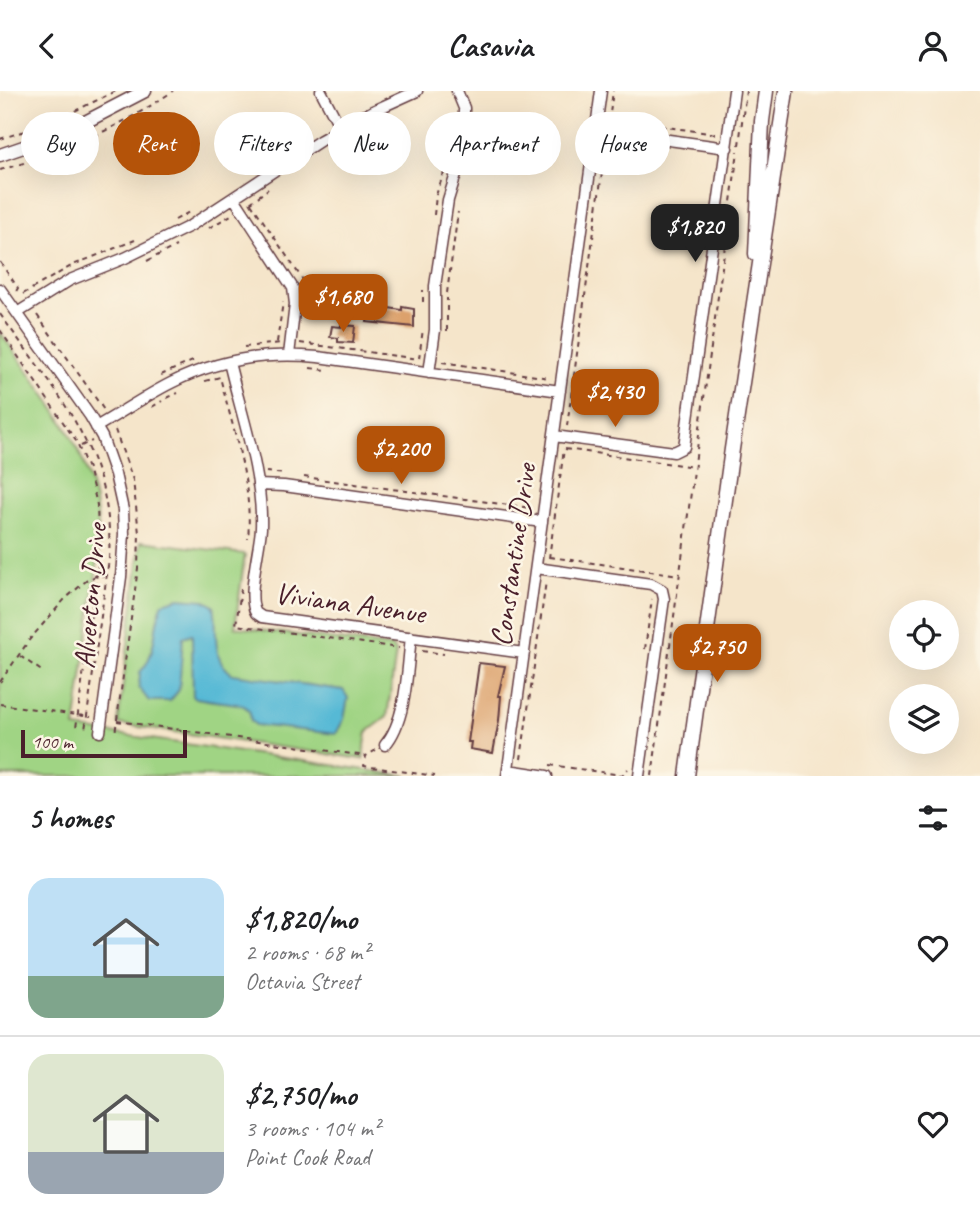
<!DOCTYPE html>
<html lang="en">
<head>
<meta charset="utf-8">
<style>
  body { margin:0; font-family:Caveat,sans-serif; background:#f2f2f2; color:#202124; height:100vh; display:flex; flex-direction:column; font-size:26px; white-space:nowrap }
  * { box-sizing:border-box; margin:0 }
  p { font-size:23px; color:#757577 }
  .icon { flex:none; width:38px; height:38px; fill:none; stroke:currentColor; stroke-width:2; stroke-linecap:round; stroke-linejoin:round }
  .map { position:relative; height:685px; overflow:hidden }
  .side { display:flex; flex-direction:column; background:#fff; flex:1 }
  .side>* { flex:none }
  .banner { position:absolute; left:21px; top:21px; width:938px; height:63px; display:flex; gap:14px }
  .tools { position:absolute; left:889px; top:509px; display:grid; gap:14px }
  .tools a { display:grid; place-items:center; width:70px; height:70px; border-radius:50%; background:#fff; box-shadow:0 7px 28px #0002; font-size:35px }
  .scale { position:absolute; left:21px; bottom:18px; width:166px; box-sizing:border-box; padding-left:7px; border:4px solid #4a1f2b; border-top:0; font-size:19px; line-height:24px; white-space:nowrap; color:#4a1f2b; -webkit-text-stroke:5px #fcf5e5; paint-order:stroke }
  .price { position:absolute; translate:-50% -60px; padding:0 16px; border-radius:14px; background:#b45309; color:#fff; font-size:23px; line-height:46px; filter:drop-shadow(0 2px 4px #0008) }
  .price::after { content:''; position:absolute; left:50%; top:42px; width:21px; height:16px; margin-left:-10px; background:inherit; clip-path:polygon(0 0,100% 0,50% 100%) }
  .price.active { background:#222; color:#fff }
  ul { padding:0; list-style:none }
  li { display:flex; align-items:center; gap:21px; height:175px; padding:0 28px }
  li+li { border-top:2px solid #e0e0e0 }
  li span { display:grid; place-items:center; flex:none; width:196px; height:140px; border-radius:21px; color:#555 }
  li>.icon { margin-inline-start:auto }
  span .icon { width:84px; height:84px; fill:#fffc; stroke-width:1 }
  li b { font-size:30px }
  h2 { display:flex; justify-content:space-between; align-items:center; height:84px; padding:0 28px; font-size:30px }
  .tag { padding:0 24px; border-radius:32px; background:#fff; box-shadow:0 7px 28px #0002; font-size:24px; line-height:63px }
  .tag.active { background:#b45309; color:#fff }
  header { display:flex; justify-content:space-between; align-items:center; height:91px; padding:0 28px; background:#fff; font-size:32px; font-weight:700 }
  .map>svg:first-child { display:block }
</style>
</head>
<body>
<header><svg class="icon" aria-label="back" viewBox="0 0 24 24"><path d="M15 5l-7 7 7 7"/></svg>Casavia<svg class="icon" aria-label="person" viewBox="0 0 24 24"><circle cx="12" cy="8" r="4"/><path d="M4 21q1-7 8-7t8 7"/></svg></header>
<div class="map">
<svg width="980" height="685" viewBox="0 0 980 685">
  <rect width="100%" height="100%" fill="#fcf5e5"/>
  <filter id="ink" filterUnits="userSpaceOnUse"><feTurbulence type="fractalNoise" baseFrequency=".0143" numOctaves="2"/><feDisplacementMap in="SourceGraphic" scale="14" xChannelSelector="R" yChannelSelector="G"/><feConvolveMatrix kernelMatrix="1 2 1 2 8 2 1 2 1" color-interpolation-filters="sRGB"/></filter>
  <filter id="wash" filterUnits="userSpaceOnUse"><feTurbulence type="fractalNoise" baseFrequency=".00686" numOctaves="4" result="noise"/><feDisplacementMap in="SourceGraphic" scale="28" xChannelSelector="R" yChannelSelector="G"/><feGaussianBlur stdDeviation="1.57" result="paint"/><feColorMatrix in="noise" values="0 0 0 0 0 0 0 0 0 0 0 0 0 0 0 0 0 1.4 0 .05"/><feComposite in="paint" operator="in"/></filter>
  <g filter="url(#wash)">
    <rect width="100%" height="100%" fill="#f5e5ca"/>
    <path fill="#a0d484" stroke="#757a58" stroke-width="2" d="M0 241C52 315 106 372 98 468L75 637 407 685H0Z
      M141 450 245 463 235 536 392 556 396 561 387 626 367 641 363 668 118 633Z"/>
    <path fill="#57b9d5" stroke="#506c80" stroke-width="2" d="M179 507 204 509 214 515C219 538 209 569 233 583L343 599 348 607 344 628 336 643 256 634 251 630C251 624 250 618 244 615 231 610 209 611 193 606L192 543 183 546 179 599 170 610H149L139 597 140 581C158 564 152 534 163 512Z"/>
    <g id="blocks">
      <path fill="#dca16c" d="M369 214 402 219V216L414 218V236L367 231Z
        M341 234 355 235 353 252 338 251V247L330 246 332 235 341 236Z
        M479 572 505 575 498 605H501L499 629 493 662 470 658 471 651H468Z"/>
    </g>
  </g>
  <g filter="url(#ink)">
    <use href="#blocks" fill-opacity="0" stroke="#643d43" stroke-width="2"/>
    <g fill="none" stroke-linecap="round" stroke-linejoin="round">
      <defs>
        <path id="minor" d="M321 0 341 38
          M596 39 727 57
          M234 107 293 197 295 213 289 264
          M0 198 90 325 102 346 115 383 123 419 124 443 121 486 100 641
          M17 222 70 189 125 167 190 135 321 49 373 20 417 0
          M229 271C241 323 263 383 261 437 260 458 246 506 256 522L262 526 524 562
          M429 282 435 239V195L448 109 456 83 464 27V17L457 0
          M96 336C121 322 145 305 171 292 216 269 267 261 318 266L560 300
          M554 345 674 361 684 356 734 0
          M258 394 284 395 542 431
          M536 477 651 493 662 499 664 508 639 685
          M385 654C407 629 407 578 411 546
          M508 679 547 685
          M507 685 601 0"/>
        <path id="tertiary" d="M0 64 64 42 145 0"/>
        <path id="secondary" d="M756 163 762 30 766 0
          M687 685C702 576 716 467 732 358 750 239 769 120 786 0"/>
      </defs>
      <use href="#minor" stroke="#643d43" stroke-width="13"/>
      <use href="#tertiary" stroke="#643d43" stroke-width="15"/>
      <use href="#secondary" stroke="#643d43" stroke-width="17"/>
      <path stroke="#643d43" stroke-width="2" stroke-dasharray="5 5" stroke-linecap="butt" d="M611 28 716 43
        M609 30 613 0
        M0 48 52 31 116 0
        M739 54 746 0
        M0 79C61 62 120 37 173 0
        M250 112 268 98
        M251 112 309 198 307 215
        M434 124 436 104 445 79
        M175 129 191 120
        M209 137 231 124
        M147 170 176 155
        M0 171 18 197 15 202
        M447 202 458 121
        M23 203 73 174 135 149
        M423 211V199
        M0 223C57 303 115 363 109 468L85 639
        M37 224 104 319
        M0 239 76 350 89 380 97 414 99 467 76 637
        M447 240V207
        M277 251 283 211
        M300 252 419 268
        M244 256 280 252
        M419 267 423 238
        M442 271 550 287
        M310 277 326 279
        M161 284 195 269
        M205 290 220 286C233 339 253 393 248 448
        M167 307 178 302
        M152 316 162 310
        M567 335 606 53
        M115 339 133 389 139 442 138 477 115 643
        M81 355 92 350
        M565 358 695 376
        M266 381 285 383
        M304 386 531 417
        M550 466 680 484
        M549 467 564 358
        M241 498 236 534 399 557
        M645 558 652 508
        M422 560 444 563
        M20 565 43 581
        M0 591 30 548 65 508 86 490 97 484 111 486
        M0 613 91 626
        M117 630 366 665
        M376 659 366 665 364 675 435 685
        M521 668 546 490
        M550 674 622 684 628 678
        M652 685 738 60"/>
      <use href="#minor" stroke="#fff" stroke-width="10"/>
      <use href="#tertiary" stroke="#fff" stroke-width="12"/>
      <use href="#secondary" stroke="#fff" stroke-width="14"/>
    </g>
  </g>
  <g text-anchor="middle" stroke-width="5" stroke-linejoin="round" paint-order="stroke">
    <g font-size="30" fill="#4a1f2b" stroke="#fcf5e5">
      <text transform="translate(513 464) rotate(-82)" y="10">Constantine Drive</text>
      <text transform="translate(90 505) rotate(-85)" y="10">Alverton Drive</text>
      <text transform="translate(350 512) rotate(8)" y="10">Viviana Avenue</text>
    </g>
  </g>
</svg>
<div class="tools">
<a><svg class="icon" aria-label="locate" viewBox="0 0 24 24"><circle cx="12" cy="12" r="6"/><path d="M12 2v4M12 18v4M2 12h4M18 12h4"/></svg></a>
<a><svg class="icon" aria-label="layers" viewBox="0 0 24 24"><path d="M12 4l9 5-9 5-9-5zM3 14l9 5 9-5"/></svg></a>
</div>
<div class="scale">100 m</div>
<b class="price active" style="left:695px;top:173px">$1,820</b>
<b class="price" style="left:343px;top:243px">$1,680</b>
<b class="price" style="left:615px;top:338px">$2,430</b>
<b class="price" style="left:401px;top:395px">$2,200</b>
<b class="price" style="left:717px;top:593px">$2,750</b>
<div class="banner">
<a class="tag">Buy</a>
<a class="tag active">Rent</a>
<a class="tag">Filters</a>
<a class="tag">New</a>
<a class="tag">Apartment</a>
<a class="tag">House</a>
</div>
</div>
<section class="side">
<h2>5 homes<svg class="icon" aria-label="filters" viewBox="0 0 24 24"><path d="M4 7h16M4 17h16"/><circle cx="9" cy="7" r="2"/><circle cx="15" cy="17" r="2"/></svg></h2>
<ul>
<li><span style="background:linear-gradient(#bfe0f5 70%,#7fa58c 0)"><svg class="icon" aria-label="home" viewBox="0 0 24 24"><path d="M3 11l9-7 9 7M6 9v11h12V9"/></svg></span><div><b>$1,820/mo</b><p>2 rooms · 68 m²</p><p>Octavia Street</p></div><svg class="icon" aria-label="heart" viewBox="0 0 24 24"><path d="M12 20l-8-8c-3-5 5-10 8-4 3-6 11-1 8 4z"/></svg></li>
<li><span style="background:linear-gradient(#dfe7d0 70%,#9aa5b1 0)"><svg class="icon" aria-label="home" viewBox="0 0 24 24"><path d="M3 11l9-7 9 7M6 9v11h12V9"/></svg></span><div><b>$2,750/mo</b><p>3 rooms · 104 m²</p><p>Point Cook Road</p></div><svg class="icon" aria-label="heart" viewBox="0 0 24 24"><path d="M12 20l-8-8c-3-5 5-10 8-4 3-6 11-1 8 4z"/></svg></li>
</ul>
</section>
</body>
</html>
